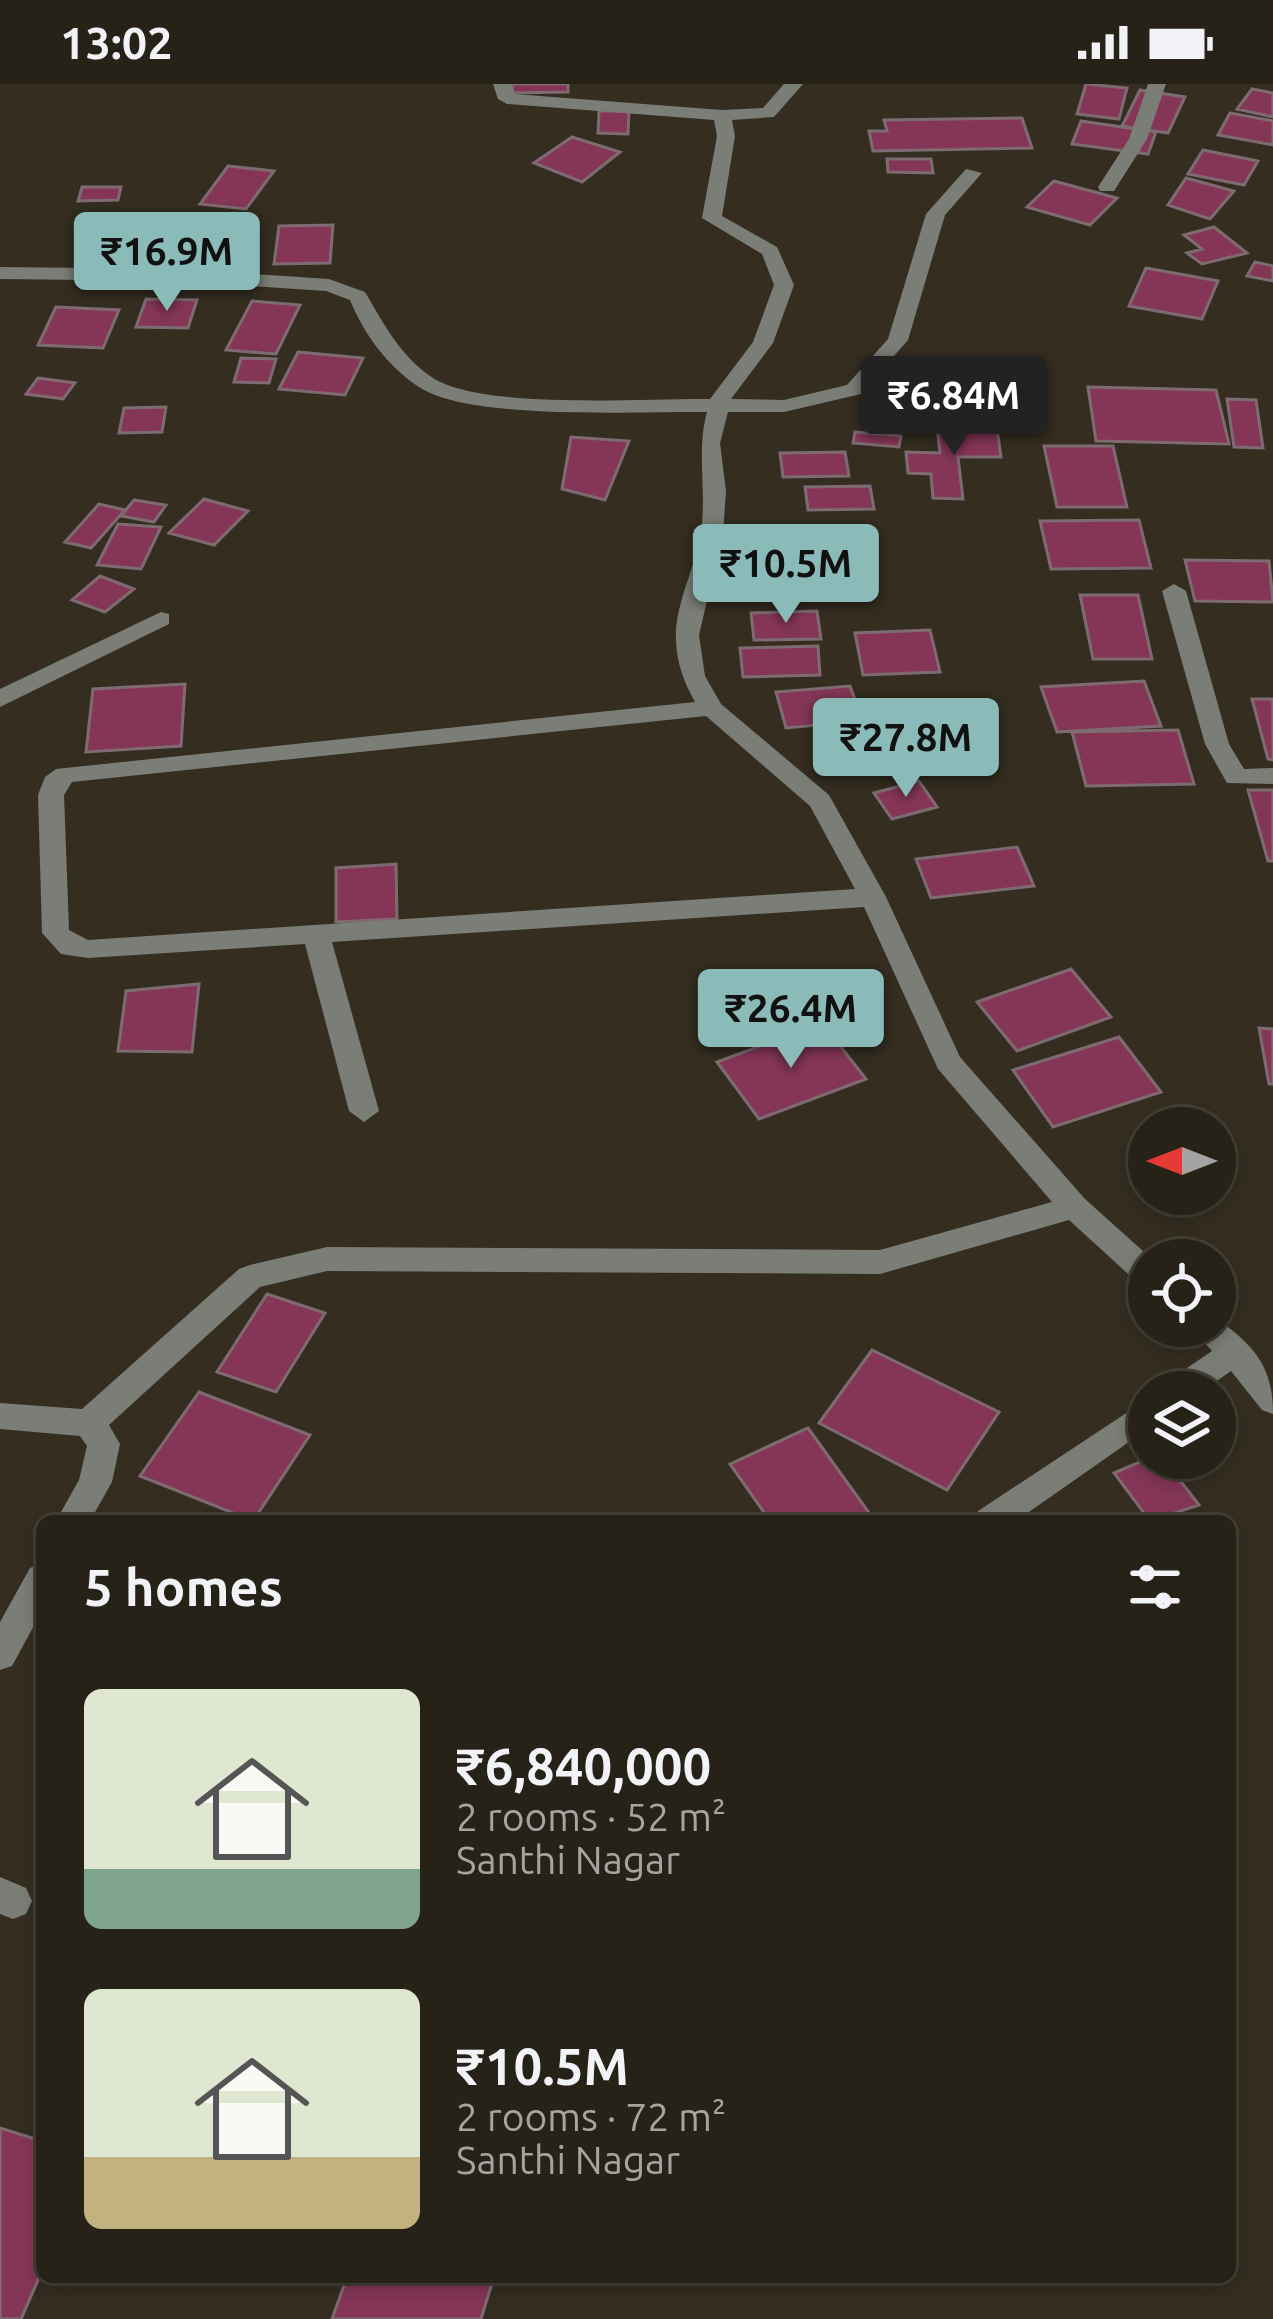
<!DOCTYPE html>
<html lang="en">
<head>
<meta charset="utf-8">
<style>
  body { margin:0; font-family:Ubuntu,sans-serif; background:#332f25; color:#f1f3f6; height:100vh; display:flex; flex-direction:column; font-size:45px; white-space:nowrap }
  * { box-sizing:border-box; margin:0 }
  p { font-size:39px; color:#a4a4a2 }
  .icon { flex:none; width:66px; height:66px; fill:none; stroke:currentColor; stroke-width:2; stroke-linecap:round; stroke-linejoin:round }
  .map { position:relative; flex:1; overflow:hidden }
  .drawer { position:absolute; left:36px; top:1431px; width:1200px; height:768px; display:flex; flex-direction:column; background:#272218; border-radius:18px; box-shadow:0 6px 18px #0003,0 0 0 3px #433f37 }
  .drawer>* { flex:none }
  .needle { width:78px; rotate:270deg }
  .fabs { position:absolute; left:1128px; top:1023px; display:grid; gap:24px }
  .fabs a { display:grid; place-items:center; width:108px; height:108px; border-radius:50%; background:#272218; box-shadow:0 6px 18px #0003,0 0 0 3px #433f37; font-size:60px }
  .price { position:absolute; translate:-50% -102px; padding:0 27px; border-radius:12px; background:#8bbbb9; color:#111; font-size:39px; line-height:78px; filter:drop-shadow(0 3px 6px #0008) }
  .price::after { content:''; position:absolute; left:50%; top:72px; width:36px; height:27px; margin-left:-18px; background:inherit; clip-path:polygon(0 0,100% 0,50% 100%) }
  .price.selected { background:#222; color:#fff }
  ul { padding:0; list-style:none }
  li { display:flex; align-items:center; gap:36px; height:300px; padding:0 48px }
  li span { display:grid; place-items:center; flex:none; width:336px; height:240px; border-radius:18px; color:#555 }
  li>.icon { margin-inline-start:auto }
  span .icon { width:144px; height:144px; fill:#fffc; stroke-width:1 }
  li b { font-size:51px }
  h2 { display:flex; justify-content:space-between; align-items:center; height:144px; padding:0 48px; font-size:51px }
  .status { display:flex; justify-content:space-between; align-items:center; height:84px; padding:0 60px; background:#272218; direction:ltr }
  .status svg { height:33px; fill:currentColor }
  .map>svg:first-child { display:block }
</style>
</head>
<body>
<div class="status"><b>13:02</b><svg viewBox="0 0 49 12"><path d="M0 12V9h3v3zM5 12V6h3v6zM10 12V3h3v9zM15 12V0h3v12zM26 1h20v11H26zM47 4h2v5h-2z"/></svg></div>
<div class="map">
<svg width="1273" height="2235" viewBox="0 0 1273 2235">
  <rect width="100%" height="100%" fill="#342d20"/>
  <path fill="#853657" stroke="#7e6b71" stroke-width="3" d="M512 0H568V8L513 9Z
    M1086 0 1127 4 1119 35 1077 30Z
    M1252 5 1273 9V33L1237 25Z
    M1140 6 1185 13 1168 49 1122 42Z
    M599 27H629L628 50 598 49Z
    M1230 29 1273 37V61L1218 51Z
    M1022 34 1032 64 873 67 869 47H887L884 36Z
    M1081 37 1156 48 1148 70 1072 60Z
    M572 53 620 68 582 98 534 79Z
    M1203 66 1258 77 1244 101 1188 90Z
    M887 75H931L933 89 888 88Z
    M228 82 274 87 246 125 200 120Z
    M1186 94 1234 107 1210 135 1168 121Z
    M1054 97 1117 114 1090 141 1027 123Z
    M82 103H121L118 116 78 117Z
    M333 141 330 179 274 180 279 142Z
    M185 143H219L217 152H253L245 184H174Z
    M1214 143 1247 169 1202 180 1187 169 1202 165 1184 151Z
    M1255 178 1273 182V197L1247 192Z
    M1146 184 1218 197 1202 235 1129 222Z
    M146 215 197 216 188 244 136 243Z
    M252 217 300 221 276 270 226 266Z
    M56 223 119 226 103 264 38 261Z
    M298 268 363 274 345 311 279 305Z
    M241 274 276 275 269 299 234 298Z
    M38 294 75 299 63 315 26 310Z
    M1088 303 1216 306 1229 360 1096 357Z
    M1227 315 1256 316 1263 364 1234 363Z
    M166 323 162 348 119 349 124 324Z
    M937 343 997 344 1001 373H958L963 415 933 414 931 390 908 389 906 368 940 369Z
    M855 348 901 352 899 363 853 359Z
    M571 353 629 357 605 416 562 405Z
    M1044 362H1113L1127 423H1057Z
    M845 368 849 392 783 393 780 369Z
    M870 402 874 425 808 426 805 403Z
    M204 415 248 427 214 461 169 449Z
    M134 416 166 421 154 438 121 432Z
    M99 420 125 426 91 464 65 458Z
    M1139 436 1151 484 1051 485 1040 437Z
    M118 440 161 443 141 485 97 481Z
    M1185 476 1269 477 1273 518 1195 517Z
    M100 492 134 505 105 528 72 516Z
    M1080 511H1138L1152 575H1093Z
    M817 527 821 555 754 556 751 529Z
    M930 546 940 588 863 591 855 549Z
    M818 562 820 591 743 593 740 564Z
    M1144 597 1161 642 1057 648 1041 603Z
    M185 600 181 662 86 668 93 605Z
    M850 602 863 637 786 644 776 608Z
    M1252 615H1273V676L1268 675Z
    M1178 646 1194 700 1086 702 1072 648Z
    M919 697 937 723 892 735 874 709Z
    M1248 706H1273V777H1268Z
    M1017 763 1034 802 931 814 916 775Z
    M396 780 397 835 336 838V784Z
    M1071 885 1111 933 1017 967 977 918Z
    M199 900 192 968 118 967 126 907Z
    M822 939 866 995 759 1035 717 978Z
    M1259 944 1273 945V1000H1269Z
    M1119 953 1161 1008 1053 1043 1013 986Z
    M267 1210 325 1229 276 1308 217 1288Z
    M872 1266 999 1328 947 1406 819 1339Z
    M199 1308 310 1351 253 1437 140 1392Z
    M808 1344 875 1437H770L730 1380Z
    M1149 1374H1163L1199 1421 1150 1437 1114 1389Z
    M0 2044 42 2057V2187L21 2235H0Z
    M347 2193H494L481 2235H332Z"/>
  <g fill="none" stroke-linecap="round" stroke-linejoin="round">
    <path fill="#7b7e77" fill-rule="evenodd" d="M493 0H511L514 10 722 26 763 24 784 0H803L774 33 732 36 735 52 722 132 777 163 794 201 773 259 731 315 784 316 847 301 888 255 926 130 966 85 982 89 945 131 908 256 861 310 784 328H728L720 359 726 407 723 449 699 551 705 592 721 620 829 711 886 813 960 973 1085 1115 1153 1176 1149 1203 1138 1199 1069 1136 880 1190 327 1187 260 1203 109 1341 120 1360 112 1398 90 1437H56L79 1396 87 1362 80 1352 0 1345V1319L82 1325 239 1185 250 1181 327 1163 880 1166 1052 1118 938 985 864 823 332 858 379 1027 364 1038 349 1027 305 860 88 874 61 870 42 849 38 711 45 693 56 685 695 618C684 598 677 580 676 557 674 521 696 483 701 448 707 406 696 368 707 328 640 327 470 337 419 303 387 282 364 250 350 216L326 207 177 197 0 195V183L177 185 329 195 365 208C384 240 400 272 433 294 483 326 646 314 710 315L753 258 774 201 762 170 702 134 717 52 714 36 507 20 498 15ZM706 632 810 722 855 805 88 856 69 846 64 711 72 698Z
      M1148 0H1166L1147 55 1114 107H1100L1098 103 1129 55Z
      M1174 500 1186 507 1229 660 1244 685 1273 684V700L1227 699 1205 660 1162 507Z
      M161 528 169 530V540L0 623V605Z
      M1215 1233C1254 1262 1273 1281 1273 1330L1262 1326 1231 1287 1201 1308H1160L1165 1299 1212 1267 1190 1242H1215Z
      M1149 1314V1344L1016 1437H973L978 1427Z
      M42 1479V1527L12 1582 0 1586V1538L30 1484Z
      M0 1793 26 1804 32 1817 26 1830 13 1835 0 1830Z"/>
  </g>
</svg>
<div class="fabs">
<a><svg class="needle" viewBox="-14 -14 28 28"><path d="M0-13l5 13h-10z" fill="#e53935"/><path d="M0 13l5-13h-10z" fill="#a4a4a2"/></svg></a>
<a><svg class="icon" aria-label="locate" viewBox="0 0 24 24"><circle cx="12" cy="12" r="6"/><path d="M12 2v4M12 18v4M2 12h4M18 12h4"/></svg></a>
<a><svg class="icon" aria-label="layers" viewBox="0 0 24 24"><path d="M12 4l9 5-9 5-9-5zM3 14l9 5 9-5"/></svg></a>
</div>
<b class="price" style="left:167px;top:230px">₹16.9M</b>
<b class="price selected" style="left:954px;top:374px">₹6.84M</b>
<b class="price" style="left:786px;top:542px">₹10.5M</b>
<b class="price" style="left:906px;top:716px">₹27.8M</b>
<b class="price" style="left:791px;top:987px">₹26.4M</b>
<section class="drawer">
<h2>5 homes<svg class="icon" aria-label="filters" viewBox="0 0 24 24"><path d="M4 7h16M4 17h16"/><circle cx="9" cy="7" r="2"/><circle cx="15" cy="17" r="2"/></svg></h2>
<ul>
<li><span style="background:linear-gradient(#dfe7d0 75%,#7fa58c 0)"><svg class="icon" aria-label="home" viewBox="0 0 24 24"><path d="M3 11l9-7 9 7M6 9v11h12V9"/></svg></span><div><b>₹6,840,000</b><p>2 rooms · 52 m²</p><p>Santhi Nagar</p></div></li>
<li><span style="background:linear-gradient(#dfe7d0 70%,#c2b280 0)"><svg class="icon" aria-label="home" viewBox="0 0 24 24"><path d="M3 11l9-7 9 7M6 9v11h12V9"/></svg></span><div><b>₹10.5M</b><p>2 rooms · 72 m²</p><p>Santhi Nagar</p></div></li>
</ul>
</section>
</div>
</body>
</html>
